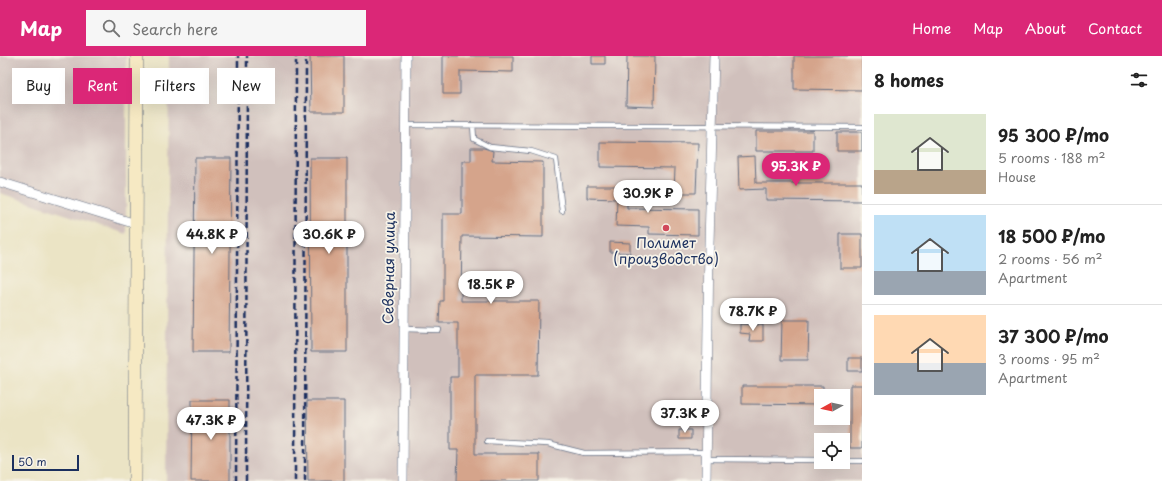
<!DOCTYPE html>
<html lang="en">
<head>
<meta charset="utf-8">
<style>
  body { margin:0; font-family:"Playpen Sans",sans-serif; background:#f6f6f6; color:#222; height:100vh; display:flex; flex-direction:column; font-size:15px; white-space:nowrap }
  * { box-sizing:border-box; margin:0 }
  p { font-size:13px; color:#767676 }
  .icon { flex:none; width:22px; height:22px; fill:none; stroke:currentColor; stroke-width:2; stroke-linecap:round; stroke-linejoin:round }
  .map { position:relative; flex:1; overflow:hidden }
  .details { display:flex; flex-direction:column; background:#fff; width:300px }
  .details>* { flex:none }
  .guide { position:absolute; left:12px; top:12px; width:380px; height:36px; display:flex; gap:8px }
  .needle { width:26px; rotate:262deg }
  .buttons { position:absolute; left:814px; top:333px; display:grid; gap:8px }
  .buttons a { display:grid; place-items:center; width:36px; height:36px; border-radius:0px; background:#fff; box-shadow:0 4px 16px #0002; font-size:20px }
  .scale { position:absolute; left:12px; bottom:10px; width:67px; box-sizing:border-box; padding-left:4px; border:2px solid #1b2f5e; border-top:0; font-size:11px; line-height:14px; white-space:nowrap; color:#1b2f5e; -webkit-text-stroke:3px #f7f3e8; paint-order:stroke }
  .price { position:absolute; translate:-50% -34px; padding:0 9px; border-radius:14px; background:#fff; color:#222; font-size:13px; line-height:26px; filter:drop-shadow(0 1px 2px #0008) }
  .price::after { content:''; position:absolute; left:50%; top:24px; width:12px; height:9px; margin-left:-6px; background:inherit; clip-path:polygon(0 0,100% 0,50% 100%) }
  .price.current { background:#db2777; color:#fff }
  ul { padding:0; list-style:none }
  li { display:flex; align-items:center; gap:12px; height:100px; padding:0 12px }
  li+li { border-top:1px solid #e0e0e0 }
  li span { display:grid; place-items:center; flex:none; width:112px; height:80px; border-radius:0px; color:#555 }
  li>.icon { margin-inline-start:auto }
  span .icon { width:48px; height:48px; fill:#fffc; stroke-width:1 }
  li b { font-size:17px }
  h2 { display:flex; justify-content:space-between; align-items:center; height:48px; padding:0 12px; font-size:17px }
  .chip { padding:0 14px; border-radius:0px; background:#fff; box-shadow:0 4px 16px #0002; font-size:14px; line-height:36px }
  .chip.current { background:#db2777; color:#fff }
  header { display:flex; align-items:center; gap:24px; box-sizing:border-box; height:56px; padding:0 20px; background:#db2777; color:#fff }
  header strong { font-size:19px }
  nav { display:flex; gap:22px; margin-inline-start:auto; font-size:14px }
  .search { width:280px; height:36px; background:#f6f6f6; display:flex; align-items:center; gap:10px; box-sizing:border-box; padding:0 14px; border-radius:0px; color:#767676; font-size:15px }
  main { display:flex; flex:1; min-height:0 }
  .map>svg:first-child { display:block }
</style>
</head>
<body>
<header>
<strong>Map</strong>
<div class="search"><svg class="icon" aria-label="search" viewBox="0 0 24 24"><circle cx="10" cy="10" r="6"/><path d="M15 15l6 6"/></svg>Search here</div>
<nav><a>Home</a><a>Map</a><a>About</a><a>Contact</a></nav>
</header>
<main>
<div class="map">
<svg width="862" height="425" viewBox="0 0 862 425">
  <rect width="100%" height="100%" fill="#f7f3e8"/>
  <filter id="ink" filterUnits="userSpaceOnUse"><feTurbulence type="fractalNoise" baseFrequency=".025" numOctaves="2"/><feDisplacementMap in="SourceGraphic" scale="8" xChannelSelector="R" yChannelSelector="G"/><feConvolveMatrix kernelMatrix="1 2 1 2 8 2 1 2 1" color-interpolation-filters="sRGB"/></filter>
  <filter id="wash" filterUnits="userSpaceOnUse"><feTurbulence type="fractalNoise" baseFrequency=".012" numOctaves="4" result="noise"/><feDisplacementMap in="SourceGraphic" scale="16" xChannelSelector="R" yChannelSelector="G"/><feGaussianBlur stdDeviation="0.9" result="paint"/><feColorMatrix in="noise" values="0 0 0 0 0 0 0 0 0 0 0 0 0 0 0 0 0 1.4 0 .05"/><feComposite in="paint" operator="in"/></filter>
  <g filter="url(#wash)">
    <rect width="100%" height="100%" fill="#ebe4c5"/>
    <path fill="#d0c0bc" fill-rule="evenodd" d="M0 0H126V178L0 137Z
      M169 0H862V425H166ZM821 340H843V362H821ZM821 384H843V406H821Z"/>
    <g id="blocks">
      <path fill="#d5a48b" d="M310 0H344V56H311Z
        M443 0H513V16L460 15V38H443Z
        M592 0H605V8H592Z
        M627 0H655L654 51 626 50Z
        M794 0H862V34L794 33Z
        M756 75H813V95H756Z
        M837 76H862V95H837Z
        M600 86 698 87 696 137H674L675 112 600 111Z
        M471 92H484L493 95 492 105 543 106V181L462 180 461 245H539L538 319H475V398H539V425H457L458 394H450V321H458V267H439L440 245H443V158H462V105H471Z
        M755 100 756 127H862V145L766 144V133L739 134 738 101Z
        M195 102H231L229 296H193Z
        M310 102H347V296H311Z
        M587 130H627V152L698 153V179L649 178V171L616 170 617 143 587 142Z
        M840 178H862V212H840Z
        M610 186 630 187V197L610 196Z
        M782 264H809L808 304H781Z
        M740 268 763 269V285H749L750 278 740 277Z
        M848 302H862V315H848Z
        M850 329H862V392H850Z
        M742 330H823V340H821V349L742 348Z
        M192 344H230V425H191Z
        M307 345H344V425H308Z
        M679 374H691V383H679Z"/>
    </g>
  </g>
  <g filter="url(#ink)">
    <use href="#blocks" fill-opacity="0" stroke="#646e82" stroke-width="1"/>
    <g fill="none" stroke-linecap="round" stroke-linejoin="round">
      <defs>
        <path id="service" d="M406 69 862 71
          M473 69 474 83 490 91 531 95 556 103 562 155
          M404 273 439 274
          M487 385 548 388 584 397 707 396
          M706 403 821 404
          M843 405H862"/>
        <path id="minor" d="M0 126 136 168
          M403 425 406 0
          M706 425 709 188 714 0"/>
        <path id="secondary" d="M135 425 137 0"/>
      </defs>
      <use href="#service" stroke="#646e82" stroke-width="6"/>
      <use href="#minor" stroke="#646e82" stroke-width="10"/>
      <use href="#secondary" stroke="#646e82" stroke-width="14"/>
      <use href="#service" stroke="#fff" stroke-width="4.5"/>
      <use href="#minor" stroke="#fff" stroke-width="9"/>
      <use href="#secondary" stroke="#f6e9c3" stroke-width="13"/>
      <path stroke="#1b2f5e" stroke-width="2.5" stroke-dasharray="6 3" stroke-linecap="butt" d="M236 425 238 0
        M246 425 247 0
        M295 425 296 0
        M305 425 306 0"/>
    </g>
  </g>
  <circle fill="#d1495b" stroke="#f7f3e8" stroke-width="1.5" cx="666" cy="172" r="4"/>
  <g text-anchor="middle" stroke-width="3.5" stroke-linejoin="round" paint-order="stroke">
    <g font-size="14" fill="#1b2f5e" stroke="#f7f3e8">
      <text x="666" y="192">Полимет<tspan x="666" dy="16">(производство)</tspan></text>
    </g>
    <g font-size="14" fill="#1b2f5e" stroke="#f7f3e8">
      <text transform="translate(389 212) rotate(-89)" y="5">Северная улица</text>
    </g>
  </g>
</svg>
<div class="buttons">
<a><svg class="needle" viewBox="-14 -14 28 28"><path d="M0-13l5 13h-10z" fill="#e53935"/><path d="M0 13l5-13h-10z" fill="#767676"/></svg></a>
<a><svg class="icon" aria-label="locate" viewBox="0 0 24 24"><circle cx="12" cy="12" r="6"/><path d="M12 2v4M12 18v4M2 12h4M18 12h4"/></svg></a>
</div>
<div class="scale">50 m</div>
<b class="price current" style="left:796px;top:131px">95.3K ₽</b>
<b class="price" style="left:648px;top:158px">30.9K ₽</b>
<b class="price" style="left:212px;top:199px">44.8K ₽</b>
<b class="price" style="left:329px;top:199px">30.6K ₽</b>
<b class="price" style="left:491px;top:249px">18.5K ₽</b>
<b class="price" style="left:753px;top:276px">78.7K ₽</b>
<b class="price" style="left:685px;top:378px">37.3K ₽</b>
<b class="price" style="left:211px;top:385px">47.3K ₽</b>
<div class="guide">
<a class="chip">Buy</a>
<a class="chip current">Rent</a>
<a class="chip">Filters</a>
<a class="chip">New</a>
</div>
</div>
<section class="details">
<h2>8 homes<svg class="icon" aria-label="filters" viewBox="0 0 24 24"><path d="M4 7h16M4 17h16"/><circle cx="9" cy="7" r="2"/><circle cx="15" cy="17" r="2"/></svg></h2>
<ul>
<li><span style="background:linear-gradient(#dfe7d0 70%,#b9a48a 0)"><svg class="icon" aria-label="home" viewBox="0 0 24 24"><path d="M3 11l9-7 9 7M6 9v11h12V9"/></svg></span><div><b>95 300 ₽/mo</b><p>5 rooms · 188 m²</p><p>House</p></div></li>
<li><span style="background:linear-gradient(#bfe0f5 70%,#9aa5b1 0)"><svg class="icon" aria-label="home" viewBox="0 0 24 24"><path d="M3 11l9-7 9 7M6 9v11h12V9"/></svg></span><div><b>18 500 ₽/mo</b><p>2 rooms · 56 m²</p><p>Apartment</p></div></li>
<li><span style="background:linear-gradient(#ffd9b3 60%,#9aa5b1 0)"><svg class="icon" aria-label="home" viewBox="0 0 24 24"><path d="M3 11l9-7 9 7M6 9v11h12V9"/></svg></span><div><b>37 300 ₽/mo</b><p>3 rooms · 95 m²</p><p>Apartment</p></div></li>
</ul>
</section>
</main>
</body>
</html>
